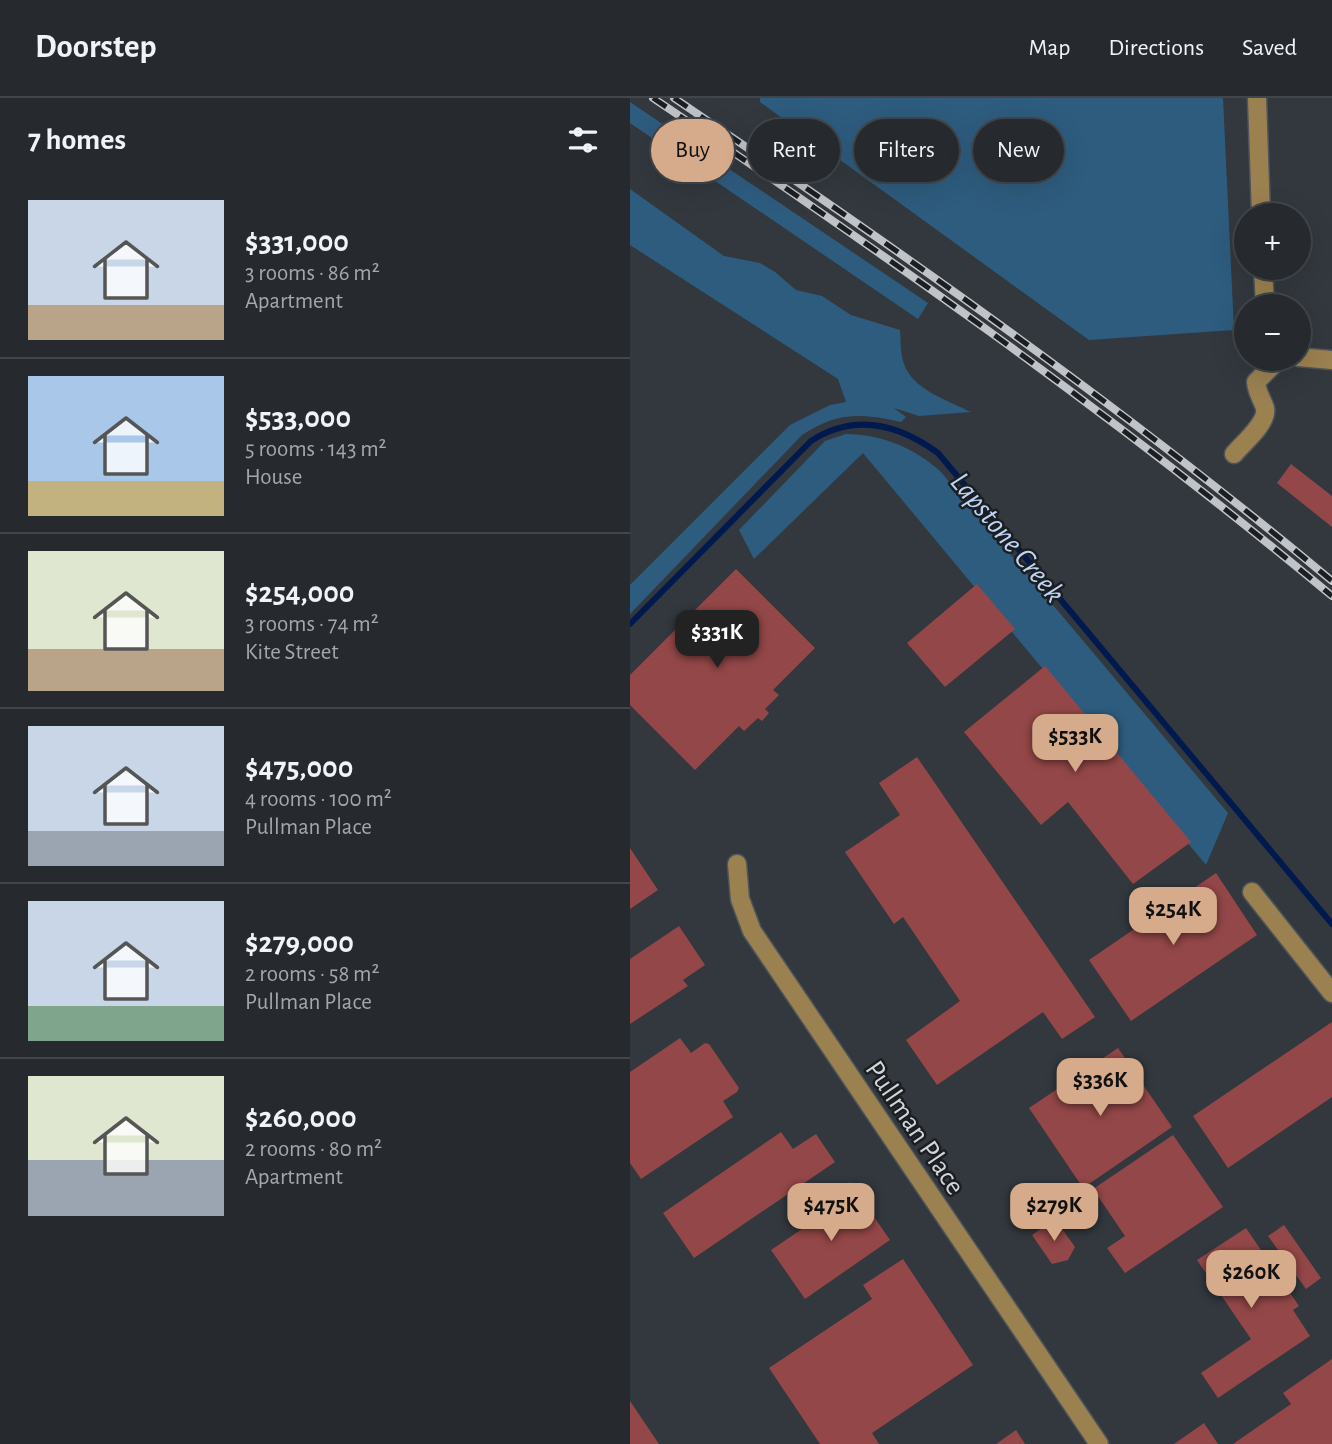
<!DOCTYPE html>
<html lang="en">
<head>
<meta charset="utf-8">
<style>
  body { margin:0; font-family:"Alegreya Sans",sans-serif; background:#2e3236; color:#f1f3f6; height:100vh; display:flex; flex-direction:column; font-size:26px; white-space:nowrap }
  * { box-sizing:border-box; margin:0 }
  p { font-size:23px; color:#a4a7aa }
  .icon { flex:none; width:38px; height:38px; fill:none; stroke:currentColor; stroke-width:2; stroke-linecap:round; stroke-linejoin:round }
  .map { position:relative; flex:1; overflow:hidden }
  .panel { display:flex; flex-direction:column; background:#262a2e; width:630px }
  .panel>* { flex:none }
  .banner { position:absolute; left:21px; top:21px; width:576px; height:63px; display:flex; gap:14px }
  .controls { position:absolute; left:604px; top:105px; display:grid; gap:14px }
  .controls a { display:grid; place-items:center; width:77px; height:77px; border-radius:50%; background:#262a2e; box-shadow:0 7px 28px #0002,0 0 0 2px #42464a; font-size:35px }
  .price { position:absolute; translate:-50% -60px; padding:0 16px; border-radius:14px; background:#d6ab8b; color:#111; font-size:23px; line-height:46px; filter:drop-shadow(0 2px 4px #0008) }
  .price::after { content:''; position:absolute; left:50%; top:42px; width:21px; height:16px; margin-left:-10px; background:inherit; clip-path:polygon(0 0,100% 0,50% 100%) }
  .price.active { background:#222; color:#fff }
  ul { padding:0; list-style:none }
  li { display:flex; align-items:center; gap:21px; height:175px; padding:0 28px }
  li+li { border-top:2px solid #42464a }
  li span { display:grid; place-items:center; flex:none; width:196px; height:140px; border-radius:0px; color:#555 }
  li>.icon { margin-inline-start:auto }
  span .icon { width:84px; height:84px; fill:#fffc; stroke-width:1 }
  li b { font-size:30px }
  h2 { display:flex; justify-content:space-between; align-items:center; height:84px; padding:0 28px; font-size:30px }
  .chip { padding:0 24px; border-radius:32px; background:#262a2e; box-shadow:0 7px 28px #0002,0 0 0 2px #42464a; font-size:24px; line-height:63px }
  .chip.active { background:#d6ab8b; color:#111 }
  header { display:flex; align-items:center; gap:42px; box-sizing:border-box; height:98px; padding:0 35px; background:#262a2e; border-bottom:2px solid #42464a }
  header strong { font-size:33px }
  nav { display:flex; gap:38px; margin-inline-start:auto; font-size:24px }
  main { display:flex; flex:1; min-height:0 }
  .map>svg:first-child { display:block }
</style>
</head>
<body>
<header>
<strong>Doorstep</strong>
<nav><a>Map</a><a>Directions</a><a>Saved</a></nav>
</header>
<main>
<section class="panel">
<h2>7 homes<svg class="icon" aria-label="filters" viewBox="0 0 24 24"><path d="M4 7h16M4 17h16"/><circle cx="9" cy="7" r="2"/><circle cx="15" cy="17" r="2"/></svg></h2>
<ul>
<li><span style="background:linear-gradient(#c9d6e8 75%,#b9a48a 0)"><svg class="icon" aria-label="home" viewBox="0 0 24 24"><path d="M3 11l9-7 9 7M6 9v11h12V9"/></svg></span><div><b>$331,000</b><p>3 rooms · 86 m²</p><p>Apartment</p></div></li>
<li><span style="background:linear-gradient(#a9c7e8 75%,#c2b280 0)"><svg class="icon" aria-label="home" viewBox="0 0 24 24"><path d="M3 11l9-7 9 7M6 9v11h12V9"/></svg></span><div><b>$533,000</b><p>5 rooms · 143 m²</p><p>House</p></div></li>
<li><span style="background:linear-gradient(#dfe7d0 70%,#b9a48a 0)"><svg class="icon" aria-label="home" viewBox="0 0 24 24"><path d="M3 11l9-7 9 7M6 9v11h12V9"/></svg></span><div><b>$254,000</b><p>3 rooms · 74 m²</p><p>Kite Street</p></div></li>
<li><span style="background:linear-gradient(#c9d6e8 75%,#9aa5b1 0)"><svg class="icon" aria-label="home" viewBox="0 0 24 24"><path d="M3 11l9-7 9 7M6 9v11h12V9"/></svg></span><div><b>$475,000</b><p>4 rooms · 100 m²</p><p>Pullman Place</p></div></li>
<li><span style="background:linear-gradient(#c9d6e8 75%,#7fa58c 0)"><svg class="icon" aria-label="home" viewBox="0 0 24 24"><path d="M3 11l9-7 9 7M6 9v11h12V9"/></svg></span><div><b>$279,000</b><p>2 rooms · 58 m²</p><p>Pullman Place</p></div></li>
<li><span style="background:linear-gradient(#dfe7d0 60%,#9aa5b1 0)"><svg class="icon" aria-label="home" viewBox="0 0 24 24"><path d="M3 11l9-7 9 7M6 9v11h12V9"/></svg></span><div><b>$260,000</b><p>2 rooms · 80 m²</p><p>Apartment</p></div></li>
</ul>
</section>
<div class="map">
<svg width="702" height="1346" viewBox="0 0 702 1346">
  <rect width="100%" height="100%" fill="#32383e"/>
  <path fill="#2e5c7e" d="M130 0H593L604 232 459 242 130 4Z
    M0 4 298 205 288 221 0 25Z
    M0 91 94 158 130 165 145 174 166 192 192 198 221 217 270 232C271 242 270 256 274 266 283 292 319 303 341 314L289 318 264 310 276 319 271 324C231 315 207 314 172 337L0 516V487L160 327 200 307 216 304 208 281 0 147Z
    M216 336C251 336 285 350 311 374L598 715 576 767 233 355 124 461 109 432 195 343Z"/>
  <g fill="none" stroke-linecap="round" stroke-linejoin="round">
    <path stroke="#001a4f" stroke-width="6" d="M0 526 181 343C224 315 268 326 308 355L702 826"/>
  </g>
  <path fill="#944748" d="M661 366 702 398V429L647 385Z
    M106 471 185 550 143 592 149 597 135 611 139 615 132 623 128 620 114 633 109 628 65 672 0 607V577Z
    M347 486 385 531 315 589 277 545Z
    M415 568 561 744 503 786 438 704 411 727 334 634Z
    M287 659 465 919 432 941 413 914 307 987 276 942 330 903 273 819 264 826 215 754 270 717 249 685Z
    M0 750 28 792 0 811Z
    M586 775 627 837 501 923 459 862Z
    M49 828 75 867 53 882 58 888 0 926V861Z
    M702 924V999L598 1070 563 1018Z
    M50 940 61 955 75 945 79 946 109 990 107 994 93 1003 103 1019 11 1081 0 1065V974Z
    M488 950 542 1029 453 1090 399 1010Z
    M151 1034 163 1051 186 1036 205 1064 64 1160 33 1115Z
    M543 1037 593 1109 495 1175 477 1150 495 1138 463 1091Z
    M220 1084 260 1142 175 1201 141 1152 206 1108 199 1098Z
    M425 1121 445 1149 438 1162 422 1166 402 1137Z
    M654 1127 691 1180 676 1191 638 1138Z
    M616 1130 669 1208 663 1212 680 1238 588 1300 571 1275 621 1241 567 1162Z
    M273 1161 343 1267 242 1335 249 1346H190L139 1270 242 1201 233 1187Z
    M702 1261V1346H603L661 1306 653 1295Z
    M0 1303 29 1346H0Z
    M574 1325 588 1346H544Z
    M386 1332 395 1346H366Z"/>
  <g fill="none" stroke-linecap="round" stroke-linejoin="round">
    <defs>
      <path id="minor" d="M627 0 631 117
        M633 170 635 208
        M668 259 702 262
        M604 356C613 345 638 325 635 310 632 301 627 295 626 284L649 261
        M107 766 110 801 122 833 469 1346
        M622 794 702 895"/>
    </defs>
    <use href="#minor" stroke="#4f545a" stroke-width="21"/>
    <use href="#minor" stroke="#9b8150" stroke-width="18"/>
    <defs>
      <path id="rail" d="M23 0C256 157 486 318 702 498
        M44 0C270 153 492 308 702 483"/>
    </defs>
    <use href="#rail" stroke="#c0c4c8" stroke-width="8"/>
    <use href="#rail" stroke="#1c1f22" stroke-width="5" stroke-dasharray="16" stroke-linecap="butt"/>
  </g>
  <g text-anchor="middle" stroke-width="5" stroke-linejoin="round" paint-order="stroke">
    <g font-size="28" fill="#d2d6da" stroke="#1c1f22">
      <text transform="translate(286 1029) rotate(56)" y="10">Pullman Place</text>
    </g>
    <g font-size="30" font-style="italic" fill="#bfd5f7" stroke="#1c1f22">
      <text transform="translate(378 439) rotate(50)" y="10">Lapstone Creek</text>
    </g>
  </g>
</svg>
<div class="controls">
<a>+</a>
<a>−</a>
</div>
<b class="price active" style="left:87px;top:572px">$331K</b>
<b class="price" style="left:445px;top:676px">$533K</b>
<b class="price" style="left:543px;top:849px">$254K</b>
<b class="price" style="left:470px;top:1020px">$336K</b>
<b class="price" style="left:201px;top:1145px">$475K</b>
<b class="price" style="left:424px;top:1145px">$279K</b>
<b class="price" style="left:621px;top:1212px">$260K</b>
<div class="banner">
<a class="chip active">Buy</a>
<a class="chip">Rent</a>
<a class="chip">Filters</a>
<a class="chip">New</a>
</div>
</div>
</main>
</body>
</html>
